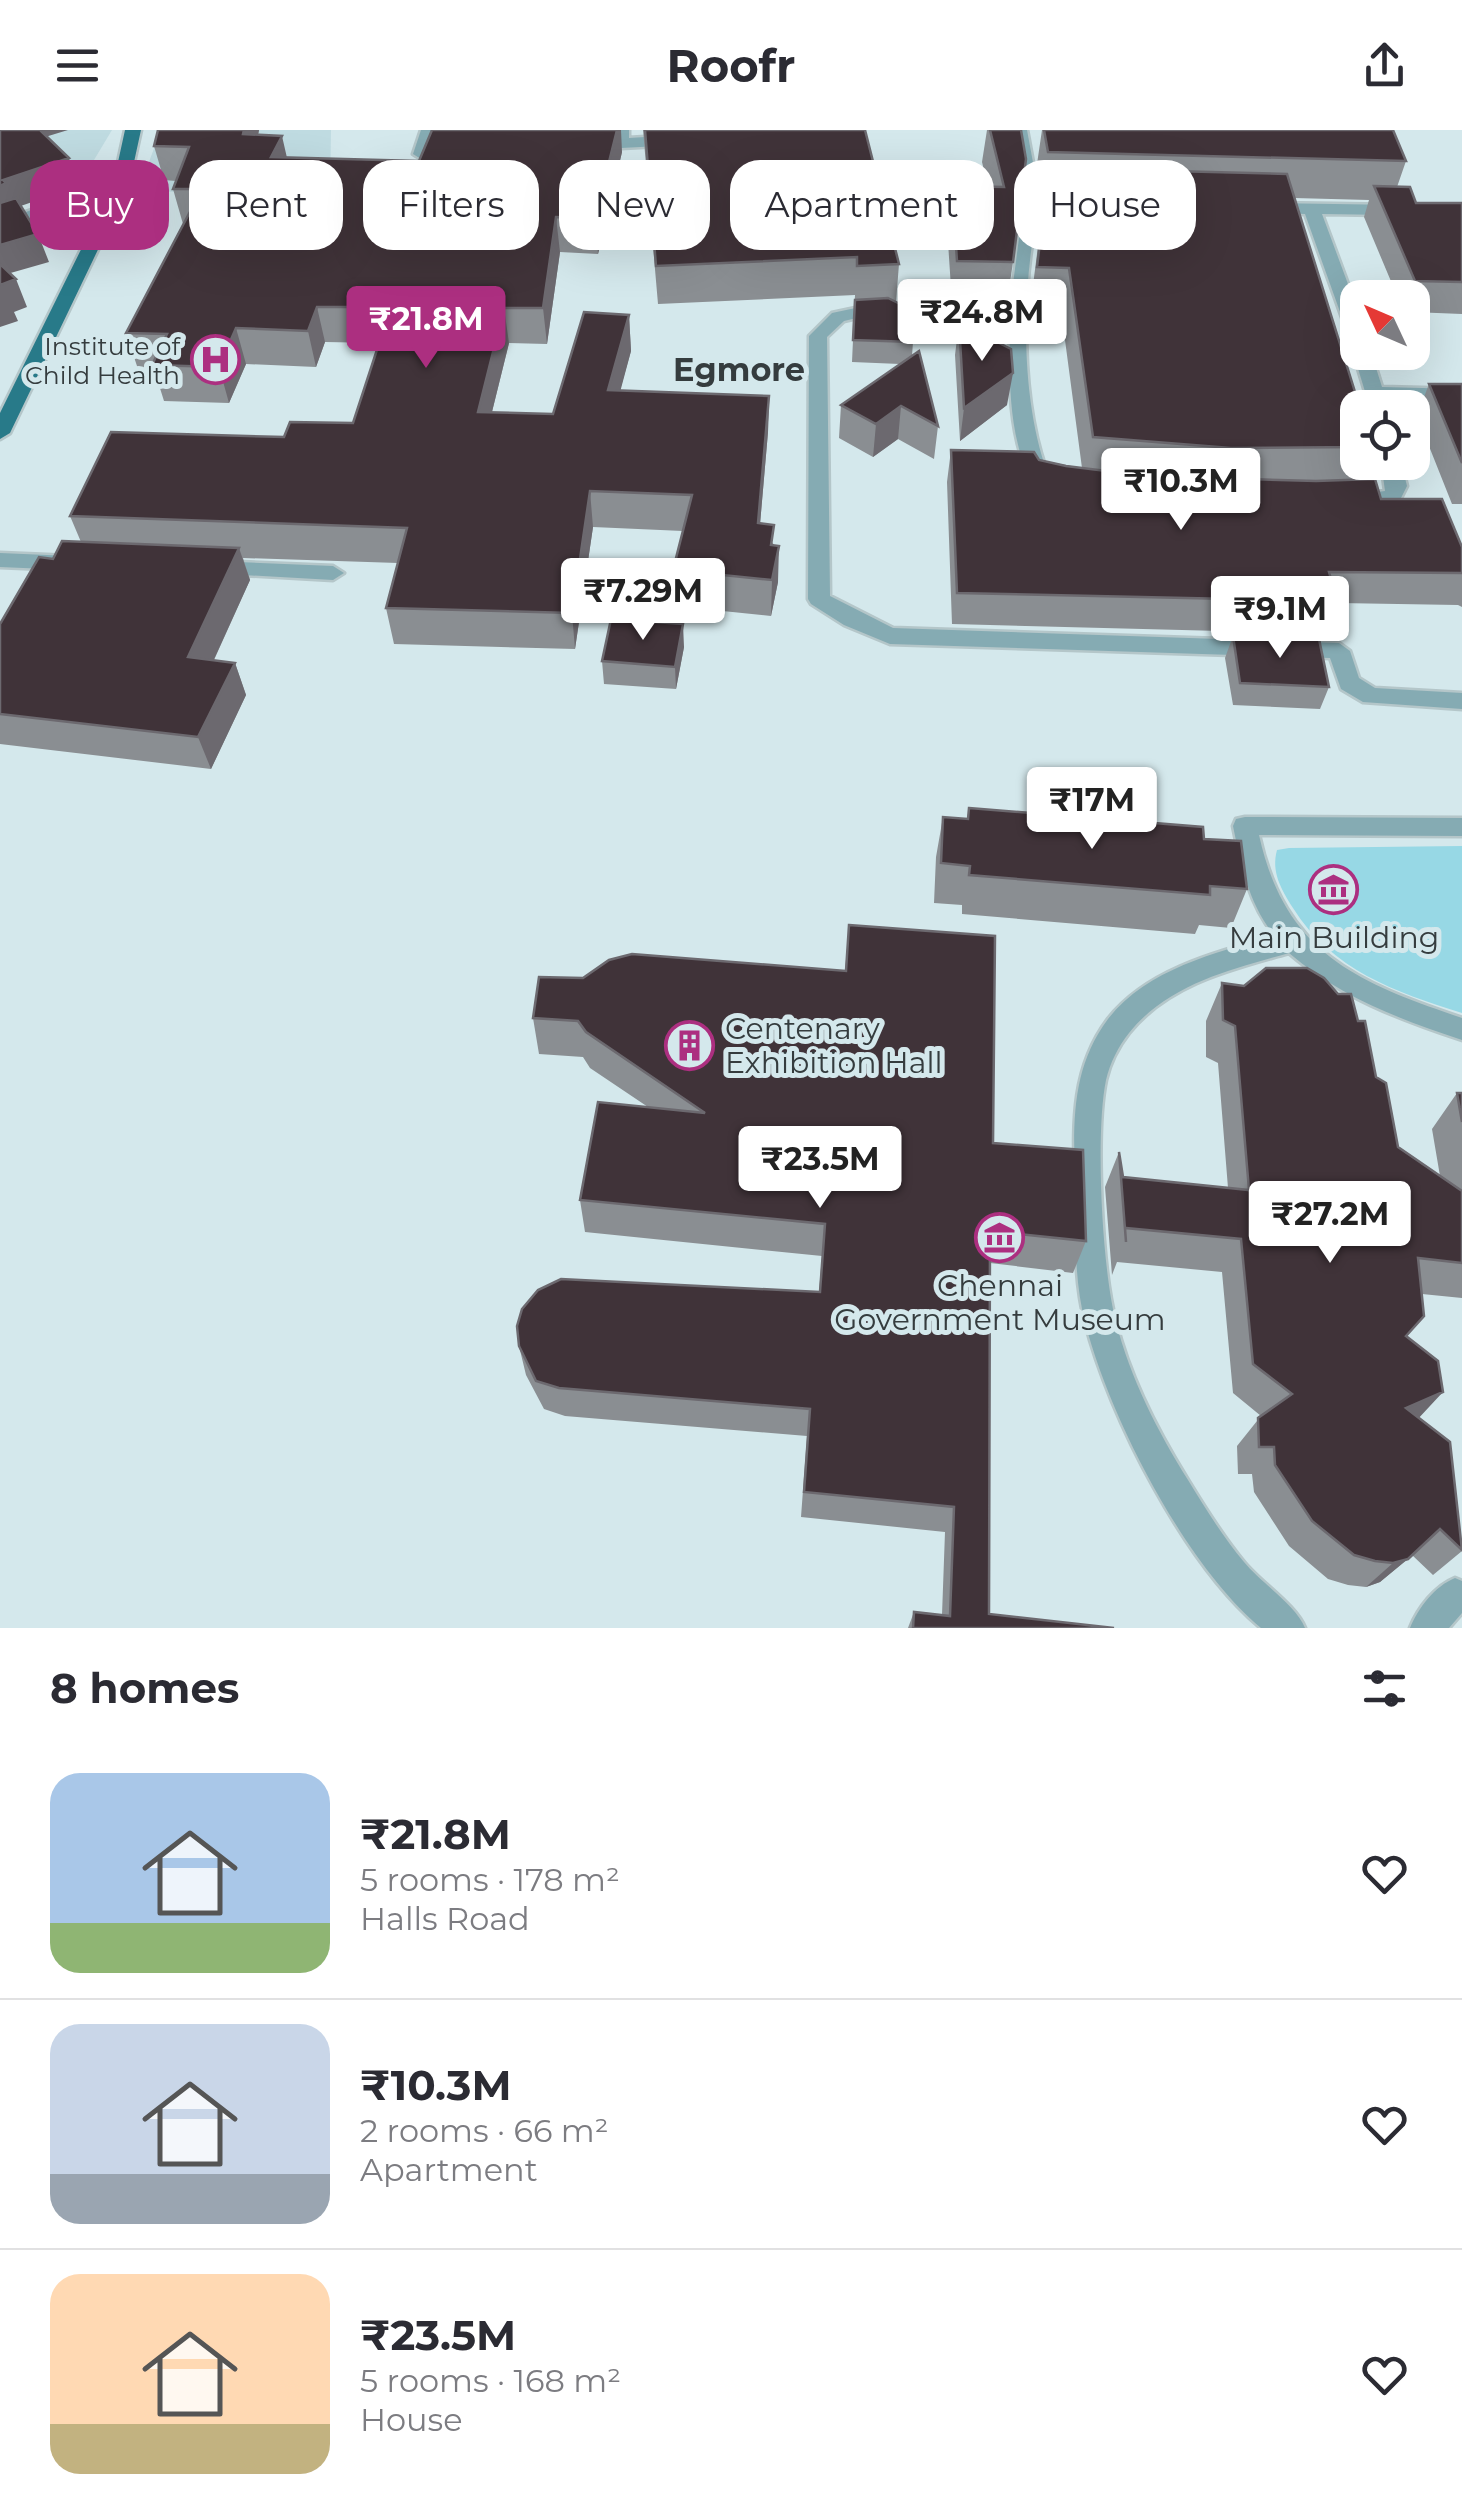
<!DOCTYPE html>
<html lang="en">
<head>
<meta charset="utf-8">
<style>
  body { margin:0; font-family:Montserrat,sans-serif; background:#f7f7f7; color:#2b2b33; height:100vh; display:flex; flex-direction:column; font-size:38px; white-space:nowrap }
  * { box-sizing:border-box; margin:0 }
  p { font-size:32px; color:#7c7c81 }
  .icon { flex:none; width:55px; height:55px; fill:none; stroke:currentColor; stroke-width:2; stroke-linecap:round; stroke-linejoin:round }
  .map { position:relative; height:1498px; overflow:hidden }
  .side { display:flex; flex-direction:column; background:#fff; flex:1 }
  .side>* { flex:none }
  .banner { position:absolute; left:30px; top:30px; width:1402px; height:90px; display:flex; gap:20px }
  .needle { width:65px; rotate:314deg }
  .fabs { position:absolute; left:1340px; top:150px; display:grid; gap:20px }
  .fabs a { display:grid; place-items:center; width:90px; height:90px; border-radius:20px; background:#fff; box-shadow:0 10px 40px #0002; font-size:50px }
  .price { position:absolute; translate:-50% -85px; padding:0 22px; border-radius:10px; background:#fff; color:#222; font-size:32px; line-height:65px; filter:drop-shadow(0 2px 5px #0008) }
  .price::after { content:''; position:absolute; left:50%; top:60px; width:30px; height:22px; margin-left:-15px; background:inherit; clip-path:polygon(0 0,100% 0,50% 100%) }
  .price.on { background:#ac2f80; color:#fff }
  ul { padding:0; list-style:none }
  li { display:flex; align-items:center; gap:30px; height:250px; padding:0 50px }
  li+li { border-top:2px solid #e1e1e2 }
  li span { display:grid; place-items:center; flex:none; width:280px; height:200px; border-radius:30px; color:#555 }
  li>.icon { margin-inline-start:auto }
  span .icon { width:120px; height:120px; fill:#fffc; stroke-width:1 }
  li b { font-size:42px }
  h2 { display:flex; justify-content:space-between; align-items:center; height:120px; padding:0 50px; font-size:42px }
  .pill { padding:0 35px; border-radius:30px; background:#fff; box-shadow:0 10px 40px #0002; font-size:35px; line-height:90px }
  .pill.on { background:#ac2f80; color:#fff }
  header { display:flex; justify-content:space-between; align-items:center; height:130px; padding:0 50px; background:#fff; font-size:45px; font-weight:700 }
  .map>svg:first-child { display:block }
</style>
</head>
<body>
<header><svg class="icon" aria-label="menu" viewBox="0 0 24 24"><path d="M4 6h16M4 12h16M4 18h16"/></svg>Roofr<svg class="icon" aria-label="share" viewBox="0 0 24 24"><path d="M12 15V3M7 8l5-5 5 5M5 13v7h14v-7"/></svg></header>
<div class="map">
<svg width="1462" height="1498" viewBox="0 0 1462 1498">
  <rect width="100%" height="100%" fill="#d4e8ec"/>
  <path fill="#bfdbe1" d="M0 0H112L82 50 0 74Z
    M161 0H331L330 65 138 61Z"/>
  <path fill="#97d8e5" d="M1462 716V883C1395 862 1332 840 1293 778 1281 759 1271 742 1277 720L1289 718Z"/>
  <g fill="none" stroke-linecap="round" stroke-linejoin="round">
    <defs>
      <path id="minor" d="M421 0H437L429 24 421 29 413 24Z
        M613 0H629V8L678 5 686 10 678 15 621 18 613 13Z
        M1011 0H1027L1039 65 1055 70 1039 75C1021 156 1019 275 1051 352L1041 358 1034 357C1007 308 1009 243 1010 188L865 186 844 191 827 207 830 466 893 498 1339 513 1350 521 1359 548 1375 558 1462 563V579L1363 572 1341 559 1330 528 890 514 844 495 811 474 808 469 809 206 832 183 865 176 1010 177 1024 70Z
        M115 51 129 55 0 102V91Z
        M1267 73 1462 76V86L1322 84 1358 181V212L1349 207 1305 84 1261 82V74Z
        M1355 218 1358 222H1371L1382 257 1462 259V271L1386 269V278H1370L1353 222Z
        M1381 332H1401L1407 356 1400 370 1382 377 1346 376V366L1385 361Z
        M0 423 70 426 81 433 70 440 0 437Z
        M215 431 333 436 344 443 333 450 207 443 204 438 207 433Z
        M1245 687 1462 688V706L1259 705C1285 823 1356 852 1462 888V910C1399 889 1340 867 1289 823 1232 839 1168 854 1129 903 1118 917 1110 933 1106 950 1095 1003 1102 1140 1116 1192 1130 1248 1158 1302 1188 1350 1205 1378 1223 1407 1244 1432 1261 1453 1296 1475 1305 1498H1261C1186 1436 1109 1287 1085 1192 1073 1146 1076 1096 1075 1049 1073 991 1072 937 1108 889 1147 839 1217 822 1275 806 1249 775 1241 735 1233 696L1236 689Z
        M1455 1448 1462 1451V1483L1449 1498H1410C1418 1478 1435 1456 1455 1448Z"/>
      <path id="major" d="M125 0H141L129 55 10 303 0 309V283L113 55Z"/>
    </defs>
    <use href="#minor" stroke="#b4c6c9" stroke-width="5"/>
    <use href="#major" stroke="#b4c6c9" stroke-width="5"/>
    <use href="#minor" fill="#85abb3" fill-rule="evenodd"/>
    <use href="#major" fill="#287a89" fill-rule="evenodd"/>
  </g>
  <path fill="#8a8e92" d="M158 0H259L258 5 287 28 419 31 622 22 598 124 560 122 547 214 509 213 492 282 553 284 629 185 631 221 620 260 769 266 768 302 760 394 774 415 778 452 771 486 674 476 673 440 683 401 593 397 575 519 394 514 386 478 398 433 243 428 250 450 214 530 235 533 246 565 211 639 0 614V494L53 429 81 412 70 386 284 307 353 293 380 213 325 212 316 237 246 234 229 273 164 271 154 239H138L126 203 183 94 173 59 176 51 164 50 154 16Z
    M643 0H865L899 134 896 172 913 212 912 226 938 296 934 329 898 309 873 327 839 308 841 275 900 234 852 232 855 165 658 174Z
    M987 0H1021L1013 132 1007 173H952L947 97 952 56 988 57 982 32Z
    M1042 0H1393L1406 31 1397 57 1416 73H1462V184L1412 182V168H1398L1364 87 1369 70 1294 68 1358 278V332H1366L1360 349 1381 369 1462 417V477L1458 475 1338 473 1339 477 1326 509 1222 505 1221 501 952 494 947 352 951 320 1039 330 1082 338 1061 180 1030 179 1045 61H1042L1037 34Z
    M959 193 1007 275 960 311 955 225Z
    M1429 254H1462V374H1452L1417 286Z
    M1233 506 1329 557 1320 579 1233 575 1225 528Z
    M684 517 676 559 604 554 602 531Z
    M969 678 1204 709 1247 759 1231 798 1199 795 1195 804 962 784V775L934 773 936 727 943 687 967 689Z
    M849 795 993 1013 1086 1111 1073 1143 990 1133 989 1484 1114 1498H908L914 1482 942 1485 945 1402 801 1387 807 1306 565 1286 544 1279 526 1245 519 1216 819 1162 822 1126 585 1102 580 1070 648 977 590 938 583 927 539 924 533 888 583 848 845 841Z
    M1222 853 1358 891 1398 1017 1440 1046 1432 999 1457 963H1462V1168L1422 1164 1424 1186 1407 1206 1419 1288 1462 1414V1421L1433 1445 1412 1425 1380 1452 1366 1457 1348 1455 1328 1449 1289 1416 1254 1362 1252 1344H1238L1237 1316 1261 1286 1233 1263 1222 1142 1117 1132 1112 1145 1105 1057 1119 1022 1123 1047 1228 1058 1218 933 1206 927V891Z"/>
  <path fill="#6c696f" d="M28 0H68L32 11Z
    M244 0H259L251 39 243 4Z
    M617 0H621L622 22 598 124 595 88Z
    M282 6 290 41 271 27Z
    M69 28 78 56 15 78 0 89V56L3 50Z
    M556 87 560 122 547 214 543 178Z
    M38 104 49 132 0 146V115Z
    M16 149 27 177 14 182 18 191 0 197V155Z
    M317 177 325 212 316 237 308 201Z
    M504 178 509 213 483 318 478 282Z
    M629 185 631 221 611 296 608 260Z
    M236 198 246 234 229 273 219 237Z
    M1013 243 1007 275 960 311 964 278Z
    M769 266 768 302 757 429 758 393Z
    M901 276 898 309 873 327 876 294Z
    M590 361 593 397 575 519 572 483Z
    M779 416 778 452 771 486 772 450Z
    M239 418 250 450 200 560 188 527Z
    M683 494 684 517 676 559 675 537Z
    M235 533 246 565 211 639 198 607Z
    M1443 1262 1416 1291 1406 1278Z
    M1408 1429 1380 1452 1366 1457 1393 1433Z"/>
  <path fill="#403339" stroke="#6c696f" stroke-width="2.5" d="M0 0H40L69 28 3 50 6 53 0 56Z
    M158 0H244L243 4 282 6 271 27 419 31 432 0H617L595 88 556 87 543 178H504L478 282 553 284 584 182 629 185 608 260 769 266 758 393 774 395 771 415 779 416 772 450 673 440 692 365 590 361 572 483 386 478 407 398 70 386 111 302 284 307 290 292 353 293 391 177H317L308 201 236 198 219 237 152 235 167 204 126 203 202 59H173L189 17 154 16Z
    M645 0H865L899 134 857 136V127L656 136Z
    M990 0H1021L1026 29 1013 132 957 131 952 56 1004 57Z
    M1044 0H1393L1406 31 1048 22Z
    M1049 38 1287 44 1360 278H1358V317L1231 318 1093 307 1069 138 1037 137Z
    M1374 56 1410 57 1416 73H1462V152L1415 151Z
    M16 68 38 104 0 115V73Z
    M0 134 16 149 0 155Z
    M888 168 904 176 913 212 853 210 855 170Z
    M959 193 1011 219 1013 243 964 278Z
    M919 221 938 296 901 276 876 294 841 275Z
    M1429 254H1462V333Z
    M951 320 1034 322 1039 330 1066 336 1147 346 1316 351 1375 349 1381 369H1442L1462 417V443L1329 442 1339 477 1232 474 1231 469 957 463Z
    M62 411 239 418 188 527 235 533 198 607 0 584V494L39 427 53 429Z
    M611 489 683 494 675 537 602 531Z
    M1233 506 1319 509 1329 557 1240 553Z
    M969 678 1203 697 1204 709 1241 711 1247 759 1210 756V765L969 745 970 736 941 733 943 687 968 689Z
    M849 795 995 806 993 1013 1083 1020 1086 1111 990 1101 989 1484 1114 1498H913L914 1482 950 1486 954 1377 804 1362 810 1279 559 1258 536 1251 519 1216 517 1196 522 1179 538 1160 561 1149 820 1162 825 1094 580 1070 598 972 705 983 586 902 578 891 533 888 539 847 583 848 609 830 632 824 846 841Z
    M1266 838H1307L1324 848 1338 864H1351L1358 891H1365L1376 947 1386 953 1398 1017 1462 1061V1133L1418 1128 1424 1186 1406 1206 1438 1231 1443 1262 1406 1278 1450 1312 1462 1420 1440 1399 1408 1429 1393 1433 1375 1431 1354 1425 1312 1391 1275 1335 1274 1317H1259L1258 1288 1292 1264 1253 1234 1241 1109 1125 1098 1126 1112 1119 1022 1123 1047 1249 1060 1235 896 1223 890 1222 853 1244 856Z
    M1457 963H1462V992Z"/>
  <defs>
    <symbol id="hospital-ring" viewBox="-11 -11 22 22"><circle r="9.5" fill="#d4e8ec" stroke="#ac2f80" stroke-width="1.5"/><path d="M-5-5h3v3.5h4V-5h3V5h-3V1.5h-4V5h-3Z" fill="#ac2f80"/></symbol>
    <symbol id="museum-ring" viewBox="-11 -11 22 22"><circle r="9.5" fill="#d4e8ec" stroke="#ac2f80" stroke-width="1.5"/><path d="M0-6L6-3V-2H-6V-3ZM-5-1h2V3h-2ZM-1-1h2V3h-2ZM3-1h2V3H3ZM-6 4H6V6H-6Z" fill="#ac2f80"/></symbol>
    <symbol id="building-ring" viewBox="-11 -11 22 22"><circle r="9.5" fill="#d4e8ec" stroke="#ac2f80" stroke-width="1.5"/><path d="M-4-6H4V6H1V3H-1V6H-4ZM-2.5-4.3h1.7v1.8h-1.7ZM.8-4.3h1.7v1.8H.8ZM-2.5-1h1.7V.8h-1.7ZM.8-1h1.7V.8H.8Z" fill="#ac2f80"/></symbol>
  </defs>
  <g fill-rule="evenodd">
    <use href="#hospital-ring" x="188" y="202" width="55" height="55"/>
    <use href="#museum-ring" x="1306" y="732" width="55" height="55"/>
    <use href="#building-ring" x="662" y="888" width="55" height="55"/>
    <use href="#museum-ring" x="972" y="1080" width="55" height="55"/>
  </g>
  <g text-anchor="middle" stroke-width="10" stroke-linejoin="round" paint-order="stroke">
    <g font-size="25" fill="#353c3e" stroke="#d4e8ec" text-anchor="end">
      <text x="180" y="225">Institute of<tspan x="180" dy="29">Child Health</tspan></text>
    </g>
    <g font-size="30" fill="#353c3e" stroke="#d4e8ec">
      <text x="1334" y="818">Main Building</text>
      <text x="725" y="909" text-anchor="start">Centenary<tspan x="725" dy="34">Exhibition Hall</tspan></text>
      <text x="1000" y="1166">Chennai<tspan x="1000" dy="34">Government Museum</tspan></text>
    </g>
    <g font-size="32" font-weight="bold" fill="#353c3e" stroke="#d4e8ec">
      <text x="739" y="251">Egmore</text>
    </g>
  </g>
</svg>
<div class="fabs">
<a><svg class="needle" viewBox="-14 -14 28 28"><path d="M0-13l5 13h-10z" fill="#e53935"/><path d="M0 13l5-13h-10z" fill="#7c7c81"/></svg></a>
<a><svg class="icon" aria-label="locate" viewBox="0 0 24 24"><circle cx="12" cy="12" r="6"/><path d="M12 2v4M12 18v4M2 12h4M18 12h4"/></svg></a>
</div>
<b class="price" style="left:982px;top:234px">₹24.8M</b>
<b class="price on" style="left:426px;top:241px">₹21.8M</b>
<b class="price" style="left:1181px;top:403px">₹10.3M</b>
<b class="price" style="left:643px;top:513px">₹7.29M</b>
<b class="price" style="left:1280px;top:531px">₹9.1M</b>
<b class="price" style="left:1092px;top:722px">₹17M</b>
<b class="price" style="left:820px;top:1081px">₹23.5M</b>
<b class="price" style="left:1330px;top:1136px">₹27.2M</b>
<div class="banner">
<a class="pill on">Buy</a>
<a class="pill">Rent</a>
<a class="pill">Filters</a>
<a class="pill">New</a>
<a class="pill">Apartment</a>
<a class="pill">House</a>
</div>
</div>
<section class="side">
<h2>8 homes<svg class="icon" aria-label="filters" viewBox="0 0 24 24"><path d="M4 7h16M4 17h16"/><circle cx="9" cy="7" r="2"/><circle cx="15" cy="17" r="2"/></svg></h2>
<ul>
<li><span style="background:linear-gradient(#a9c7e8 75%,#8fb573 0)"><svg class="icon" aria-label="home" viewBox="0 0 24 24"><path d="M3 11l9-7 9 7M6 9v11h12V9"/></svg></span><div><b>₹21.8M</b><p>5 rooms · 178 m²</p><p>Halls Road</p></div><svg class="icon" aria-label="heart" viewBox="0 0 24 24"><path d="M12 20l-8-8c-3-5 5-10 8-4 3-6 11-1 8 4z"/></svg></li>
<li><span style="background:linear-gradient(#c9d6e8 75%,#9aa5b1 0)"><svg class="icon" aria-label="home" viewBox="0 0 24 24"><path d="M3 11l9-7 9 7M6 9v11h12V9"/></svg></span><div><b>₹10.3M</b><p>2 rooms · 66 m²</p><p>Apartment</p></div><svg class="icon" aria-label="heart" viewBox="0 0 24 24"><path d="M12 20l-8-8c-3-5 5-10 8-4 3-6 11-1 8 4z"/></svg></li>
<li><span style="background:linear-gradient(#ffd9b3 75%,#c2b280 0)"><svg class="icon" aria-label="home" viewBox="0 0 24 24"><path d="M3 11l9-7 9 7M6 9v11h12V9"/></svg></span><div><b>₹23.5M</b><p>5 rooms · 168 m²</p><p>House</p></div><svg class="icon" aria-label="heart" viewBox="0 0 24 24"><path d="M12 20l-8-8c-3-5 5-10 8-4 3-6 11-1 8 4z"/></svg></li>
</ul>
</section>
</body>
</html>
